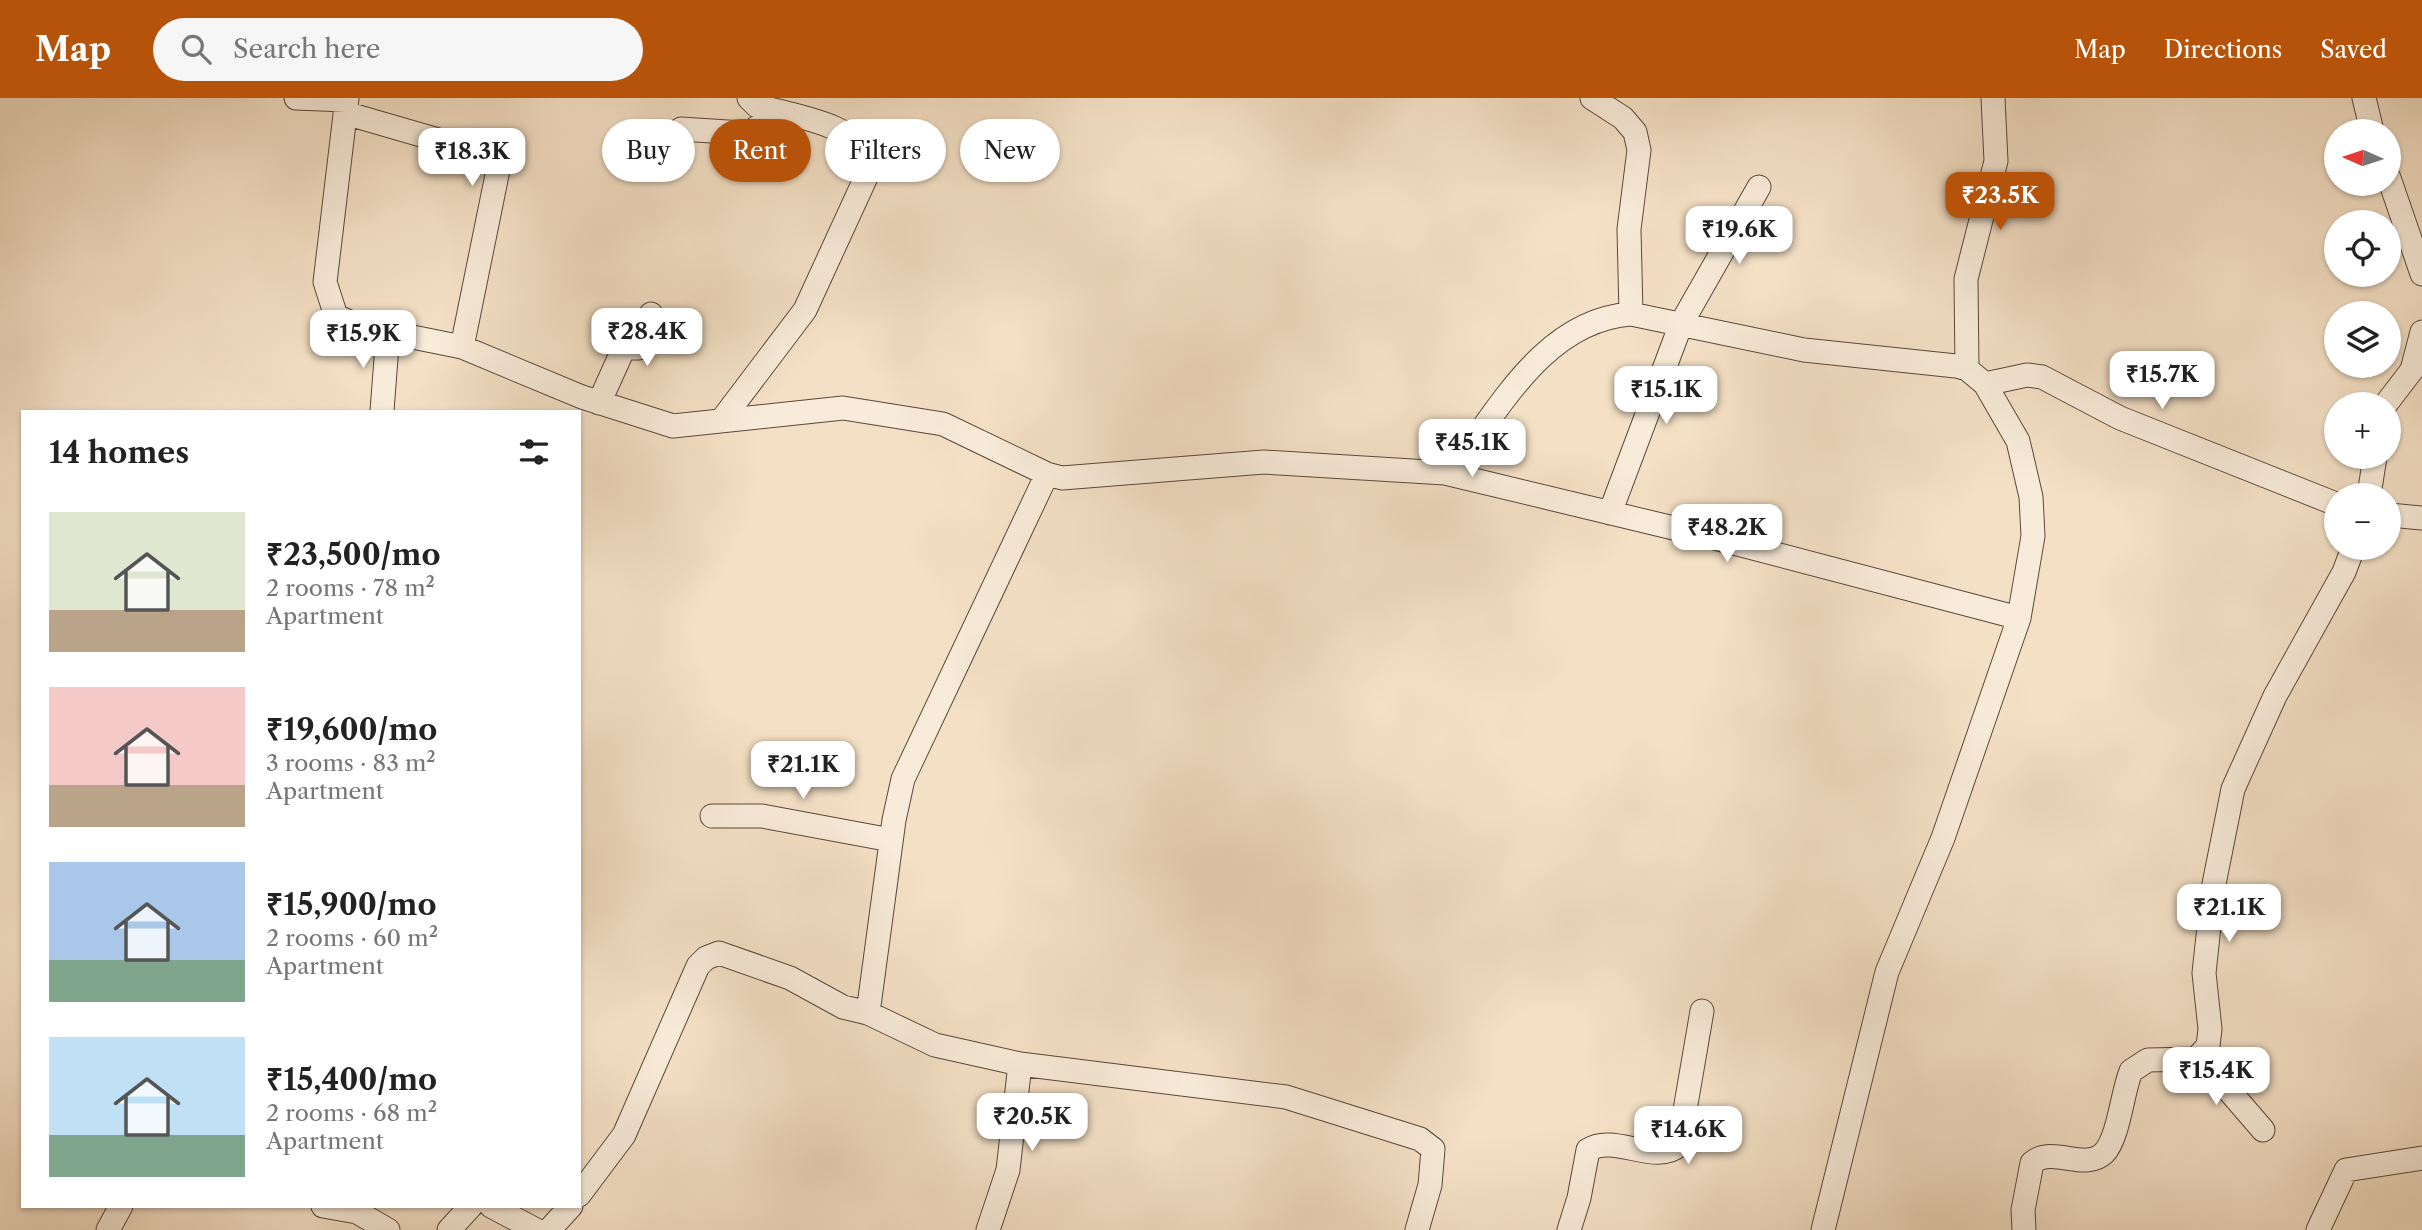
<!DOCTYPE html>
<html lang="en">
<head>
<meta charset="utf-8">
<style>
  body { margin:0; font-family:"Libre Caslon Text",serif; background:#f6f6f6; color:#222; height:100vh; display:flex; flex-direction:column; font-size:26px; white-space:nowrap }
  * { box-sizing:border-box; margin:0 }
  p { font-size:23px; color:#767676 }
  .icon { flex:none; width:38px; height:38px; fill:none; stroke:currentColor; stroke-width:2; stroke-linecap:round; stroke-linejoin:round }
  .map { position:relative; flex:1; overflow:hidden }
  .sheet { position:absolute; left:21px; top:312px; width:560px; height:798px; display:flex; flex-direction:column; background:#fff; border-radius:0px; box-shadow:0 2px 5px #0004 }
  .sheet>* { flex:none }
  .guide { position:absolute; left:602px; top:21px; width:665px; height:63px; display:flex; gap:14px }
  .needle { width:46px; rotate:273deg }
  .tools { position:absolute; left:2324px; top:21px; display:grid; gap:14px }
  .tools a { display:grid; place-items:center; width:77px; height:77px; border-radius:50%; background:#fff; box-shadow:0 2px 5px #0004; font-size:35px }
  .price { position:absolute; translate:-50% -60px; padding:0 16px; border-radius:14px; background:#fff; color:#222; font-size:23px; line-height:46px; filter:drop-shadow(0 2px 4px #0008) }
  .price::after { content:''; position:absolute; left:50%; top:42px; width:21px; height:16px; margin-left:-10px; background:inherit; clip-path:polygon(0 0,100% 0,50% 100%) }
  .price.active { background:#b45309; color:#fff }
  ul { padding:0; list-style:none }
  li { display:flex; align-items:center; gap:21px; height:175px; padding:0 28px }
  li span { display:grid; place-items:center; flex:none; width:196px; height:140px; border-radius:0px; color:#555 }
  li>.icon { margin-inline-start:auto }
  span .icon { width:84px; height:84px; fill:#fffc; stroke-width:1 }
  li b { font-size:30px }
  h2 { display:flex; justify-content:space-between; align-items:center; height:84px; padding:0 28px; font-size:30px }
  .chip { padding:0 24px; border-radius:32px; background:#fff; box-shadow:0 2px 5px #0004; font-size:24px; line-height:63px }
  .chip.active { background:#b45309; color:#fff }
  header { display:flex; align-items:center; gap:42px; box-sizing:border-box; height:98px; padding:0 35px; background:#b45309; color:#fff }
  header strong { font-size:33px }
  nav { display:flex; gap:38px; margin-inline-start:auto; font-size:24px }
  .search { width:490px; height:63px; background:#f6f6f6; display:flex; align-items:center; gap:18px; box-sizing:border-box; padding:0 24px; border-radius:38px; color:#767676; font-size:26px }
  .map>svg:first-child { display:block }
</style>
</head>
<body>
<header>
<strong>Map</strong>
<div class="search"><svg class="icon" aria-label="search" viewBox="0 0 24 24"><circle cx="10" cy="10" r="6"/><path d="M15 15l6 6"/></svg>Search here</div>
<nav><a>Map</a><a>Directions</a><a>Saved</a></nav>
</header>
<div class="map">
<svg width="2422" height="1132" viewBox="0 0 2422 1132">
  <rect width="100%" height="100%" fill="#f4e0c5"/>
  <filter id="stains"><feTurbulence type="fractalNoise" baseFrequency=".00286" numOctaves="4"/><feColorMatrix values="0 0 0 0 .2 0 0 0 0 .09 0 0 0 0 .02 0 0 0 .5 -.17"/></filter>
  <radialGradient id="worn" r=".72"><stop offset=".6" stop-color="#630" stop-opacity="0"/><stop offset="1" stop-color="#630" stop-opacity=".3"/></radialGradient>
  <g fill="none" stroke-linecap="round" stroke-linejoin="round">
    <defs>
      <path id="minor" d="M296 0 346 2
        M347 0 325 184 336 218 358 228 462 249 582 299 673 328 843 310 943 326 1047 376 1062 380 1264 364 1445 375 1459 364C1503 304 1548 222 1631 216L1804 252 1956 268 1967 271 1985 286 2018 343 2031 399 2033 438 2019 520 1943 740 1887 874 1823 1132
        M1592 0 1623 20 1635 34 1639 52 1629 131 1631 216
        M2364 0 2372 33
        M345 15 490 57 496 62 498 72 462 249
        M681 31 743 35 750 34 781 14
        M2389 80 2422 176
        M1967 271 1966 181 1996 63 1993 0
        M1985 286 2027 277 2042 279 2120 320 2336 406
        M599 305 622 254 627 250H639L651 216
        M2386 306 2412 272 2422 234
        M382 313 388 234
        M721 323 805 212 872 66C863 27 791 17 757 8L749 0
        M1445 375 1711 439 2019 520
        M2369 397 2375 359
        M1610 415 1681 226 1759 89
        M2389 417 2422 420
        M712 718H762L891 742
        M868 915 894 722 903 681 1047 376
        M2200 959 2263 1032
        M579 1097 624 1037 698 868 706 860 719 855 790 880 843 909 868 915 935 947 1020 966 1286 999 1420 1041 1433 1051 1430 1087 1417 1132
        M323 1108 357 1114 388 1132
        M491 1108 536 1132
        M108 1132 121 1108
        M449 1132 471 1108
        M549 1132 571 1108
        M988 1132 1008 1072 1020 966
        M1569 1132 1579 1100 1588 1052C1614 1035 1656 1068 1679 1047L1702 913
        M2024 1132 2023 1112 2032 1065C2053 1047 2084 1074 2104 1055 2119 1039 2122 995 2131 973L2148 962 2196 961 2208 948 2210 931 2204 875 2213 791 2233 691 2275 598 2344 474 2353 450
        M2318 1132 2346 1072 2422 1060"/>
    </defs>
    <use href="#minor" stroke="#5a483b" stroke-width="25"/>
    <use href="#minor" stroke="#f8ebd9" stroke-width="23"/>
  </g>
  <rect width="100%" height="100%" filter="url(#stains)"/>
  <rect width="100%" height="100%" fill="url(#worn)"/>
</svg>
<div class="tools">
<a><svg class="needle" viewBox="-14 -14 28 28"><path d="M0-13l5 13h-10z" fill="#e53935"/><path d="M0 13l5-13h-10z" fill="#767676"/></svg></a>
<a><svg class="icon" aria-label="locate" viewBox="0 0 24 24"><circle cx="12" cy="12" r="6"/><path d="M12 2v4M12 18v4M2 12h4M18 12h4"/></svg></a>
<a><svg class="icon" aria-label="layers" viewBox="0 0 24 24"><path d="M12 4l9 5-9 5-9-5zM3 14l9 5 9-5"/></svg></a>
<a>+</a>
<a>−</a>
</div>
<b class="price" style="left:472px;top:90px">₹18.3K</b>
<b class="price active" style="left:2000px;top:134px">₹23.5K</b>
<b class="price" style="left:1739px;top:168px">₹19.6K</b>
<b class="price" style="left:647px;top:270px">₹28.4K</b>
<b class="price" style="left:363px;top:272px">₹15.9K</b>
<b class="price" style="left:2162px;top:313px">₹15.7K</b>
<b class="price" style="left:1666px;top:328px">₹15.1K</b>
<b class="price" style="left:1472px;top:381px">₹45.1K</b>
<b class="price" style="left:1727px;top:466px">₹48.2K</b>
<b class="price" style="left:803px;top:703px">₹21.1K</b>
<b class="price" style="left:2229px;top:846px">₹21.1K</b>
<b class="price" style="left:2216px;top:1009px">₹15.4K</b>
<b class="price" style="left:1032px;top:1055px">₹20.5K</b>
<b class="price" style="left:1688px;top:1068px">₹14.6K</b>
<div class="guide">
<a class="chip">Buy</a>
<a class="chip active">Rent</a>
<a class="chip">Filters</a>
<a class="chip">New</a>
</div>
<section class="sheet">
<h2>14 homes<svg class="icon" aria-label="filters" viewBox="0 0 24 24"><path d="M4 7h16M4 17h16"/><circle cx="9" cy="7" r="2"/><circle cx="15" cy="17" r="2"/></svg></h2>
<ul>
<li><span style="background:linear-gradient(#dfe7d0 70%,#b9a48a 0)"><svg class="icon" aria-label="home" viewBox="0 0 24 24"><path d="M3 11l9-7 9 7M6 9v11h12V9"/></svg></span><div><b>₹23,500/mo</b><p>2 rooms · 78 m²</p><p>Apartment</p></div></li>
<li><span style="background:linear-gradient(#f6c9c9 70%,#b9a48a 0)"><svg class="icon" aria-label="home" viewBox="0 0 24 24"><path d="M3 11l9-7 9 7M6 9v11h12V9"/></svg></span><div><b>₹19,600/mo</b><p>3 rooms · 83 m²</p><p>Apartment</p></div></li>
<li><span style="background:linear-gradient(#a9c7e8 70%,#7fa58c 0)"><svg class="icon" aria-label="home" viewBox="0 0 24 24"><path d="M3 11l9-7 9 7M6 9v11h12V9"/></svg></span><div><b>₹15,900/mo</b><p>2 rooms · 60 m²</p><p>Apartment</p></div></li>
<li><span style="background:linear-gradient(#bfe0f5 70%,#7fa58c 0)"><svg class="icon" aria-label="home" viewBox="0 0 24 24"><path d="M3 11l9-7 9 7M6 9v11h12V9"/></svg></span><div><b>₹15,400/mo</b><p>2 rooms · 68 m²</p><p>Apartment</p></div></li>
</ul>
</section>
</div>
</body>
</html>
